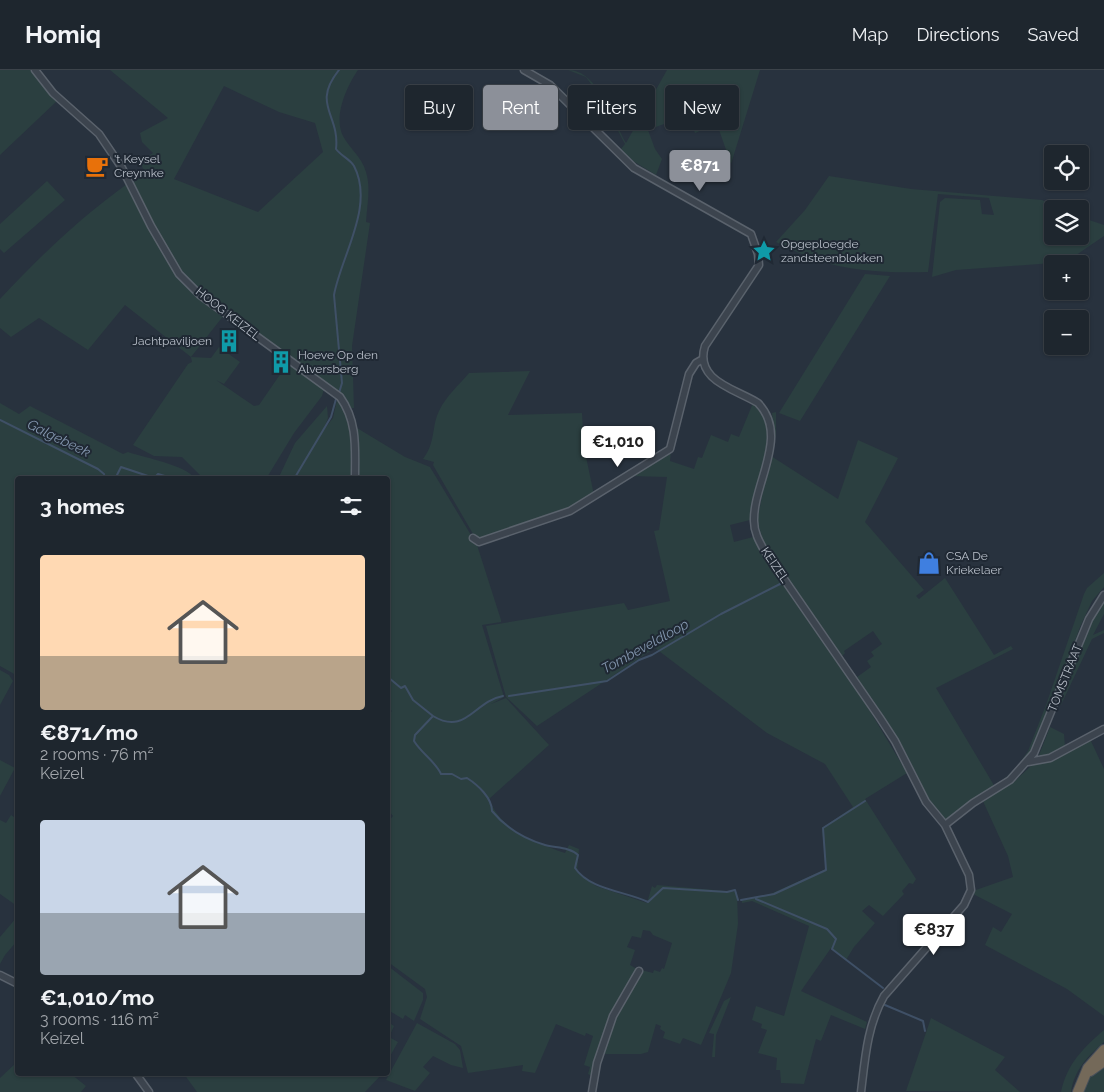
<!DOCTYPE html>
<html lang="en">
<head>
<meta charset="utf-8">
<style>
  body { margin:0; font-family:Raleway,sans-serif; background:#262e36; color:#f1f3f6; height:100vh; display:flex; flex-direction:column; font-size:19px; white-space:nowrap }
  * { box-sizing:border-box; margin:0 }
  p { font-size:16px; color:#a1a5aa }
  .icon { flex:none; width:28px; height:28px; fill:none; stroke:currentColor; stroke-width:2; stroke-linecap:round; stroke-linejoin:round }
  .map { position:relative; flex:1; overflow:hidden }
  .drawer { position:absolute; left:15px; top:406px; width:375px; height:600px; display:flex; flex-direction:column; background:#1e262e; border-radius:5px; box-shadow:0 1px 4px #0004,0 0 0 1px #3c434a }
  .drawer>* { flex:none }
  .hud { position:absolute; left:405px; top:15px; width:475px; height:45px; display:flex; gap:10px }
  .buttons { position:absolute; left:1044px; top:75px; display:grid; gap:10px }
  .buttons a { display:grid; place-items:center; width:45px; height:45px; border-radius:5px; background:#1e262e; box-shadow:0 1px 4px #0004,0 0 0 1px #3c434a; font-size:25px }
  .price { position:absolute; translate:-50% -42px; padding:0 11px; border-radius:5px; background:#fff; color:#222; font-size:16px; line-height:32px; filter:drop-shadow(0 1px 2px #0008) }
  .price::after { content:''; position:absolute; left:50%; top:30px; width:15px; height:11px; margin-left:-8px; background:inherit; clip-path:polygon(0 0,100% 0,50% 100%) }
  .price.on { background:#8c9099; color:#fff }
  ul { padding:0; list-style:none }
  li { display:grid; align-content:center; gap:10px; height:265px; padding:0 25px }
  li span { display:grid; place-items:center; height:155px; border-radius:5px; color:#555 }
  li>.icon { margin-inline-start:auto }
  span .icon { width:90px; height:90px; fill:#fffc; stroke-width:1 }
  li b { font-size:21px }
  h2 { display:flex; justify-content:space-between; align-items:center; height:60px; padding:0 25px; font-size:21px }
  .chip { padding:0 18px; border-radius:5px; background:#1e262e; box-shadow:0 1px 4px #0004,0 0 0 1px #3c434a; font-size:18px; line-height:45px }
  .chip.on { background:#8c9099; color:#fff }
  header { display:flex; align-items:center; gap:30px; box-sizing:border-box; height:70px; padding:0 25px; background:#1e262e; border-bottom:1px solid #3c434a }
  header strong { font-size:24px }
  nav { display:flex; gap:28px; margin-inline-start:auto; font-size:18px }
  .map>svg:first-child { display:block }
</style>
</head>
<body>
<header>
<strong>Homiq</strong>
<nav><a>Map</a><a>Directions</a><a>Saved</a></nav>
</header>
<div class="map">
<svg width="1104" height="1022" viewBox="0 0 1104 1022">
  <rect width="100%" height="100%" fill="#28323e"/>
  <path fill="#2b3f40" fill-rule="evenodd" d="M0 0H32L58 30 0 85Z
    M110 0H358C347 16 333 46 343 66 350 79 362 87 366 102 371 118 367 135 366 152L370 153 352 276 354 338H350L346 328 326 312 322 326 294 363 266 409H204L182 387 154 386 133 375 188 294 192 292 191 287 125 235 88 280 39 248 11 267 0 258V229C39 187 80 148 127 114L167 189 224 245 191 287 211 288 219 277 240 292 224 314 216 310 254 336 259 335 288 293C254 265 211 236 183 203 161 178 147 142 133 113L146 103 139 92 153 83 142 72 140 63 168 48ZM224 16 279 42 315 53 323 82 258 142 174 109Z
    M568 0C598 0 613 50 626 73L667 0H760L731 94 717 54 695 63 685 40 671 45 672 51 648 60 655 79 662 89 656 105 633 91 621 79 625 74 599 25 586 7Z
    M829 106 911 119 1042 130 1060 139H1052V166H1080V147L1104 155V166L1066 192 956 200 932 207 940 132 945 128 980 130 982 144 994 145 989 128 938 124 928 202C891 203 855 202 819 191 805 186 790 179 776 172L805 140Z
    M47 111 65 130 4 183 0 179V154Z
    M865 204 890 206 800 351 779 343Z
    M530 301 508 345 582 343 584 377 594 425 567 440 482 469H476L433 395 434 392 423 389C436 372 431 358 439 341 446 326 459 315 469 303Z
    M337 330H340L353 358 354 409H278L295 373 327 336 328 348 323 361 333 348Z
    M0 333 19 344 30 336 123 384 128 382C145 388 187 395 195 409H18L16 605 0 596Z
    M753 333C765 343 769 354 768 369L750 450 730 455 734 472 753 467 780 507 785 504 764 473 757 451 774 368 772 343 776 342V364L771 386 838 429 858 370 898 388 865 452 924 520 916 526 919 529 945 508 994 585 1011 576 1013 579 936 618 995 717 1017 697 1028 681 1046 635 1084 524 1087 518 1104 503V517L1092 531 1080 557 1051 636 1028 687 1014 705 948 748 945 749 934 739 905 681 871 627 864 631 907 703 865 729 916 809 913 814 909 813 902 821 904 824 883 846 869 835 862 841 875 853 854 877 846 890 831 878 801 921 867 952 865 959 831 945 821 971 816 969 804 1014 781 1013 780 1000H776L777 988 758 983 767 960 761 958 762 954 752 950 756 936 784 946 809 856 752 831 742 833V830L768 825 826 799 822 758 853 737 825 694 767 663 655 578 537 656 506 627 486 556 624 533 628 540 670 531 654 461 659 460 667 407 630 406 671 381 670 391 694 399 698 387 702 388 711 365 728 372 731 364 739 367ZM873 561 882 574 871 582 874 586 867 591 871 597 857 607 842 586 845 583 844 581Z
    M357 358 405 387 430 397 477 475 501 550V552L482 555 504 627 491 634 506 628 549 675 489 729C502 762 535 772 565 783L569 775 579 779 577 802 596 816 647 833 652 816 655 818 657 815 737 822 738 854 731 903 701 975 683 968 680 974 663 968 665 962 660 959 661 956 656 954 648 982 641 984H603L613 955 641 900 653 903 654 900 660 902 662 898 664 899 672 873 653 865 650 861 643 860 641 868 632 866 627 877 635 880 630 895 637 899 616 939 613 938 592 1006 588 1004 590 997 584 995 593 966 586 963 585 966 556 954 535 1003 522 1001 523 995 468 1003 461 976 420 949 427 927 425 919 388 892V752L393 746 388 740V645L392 641 388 638V409H357Z
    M1104 529V544L1093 565 1104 560V563L1092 569 1061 635 1057 634 1093 544Z
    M0 600 9 605 13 611 0 635Z
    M1050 657 1064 664 1065 677 1051 685 1041 687 1039 685Z
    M1090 669 1104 699V946L1067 919 985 875 993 857 1001 862 1012 844 973 824V821L1013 807 1008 786 982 729 1014 712 1032 695 1050 690Z
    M0 690 15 698 0 726Z
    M11 745 17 749V836L0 824V750L6 753Z
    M17 847V871L5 885 0 894V867Z
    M388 896 423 923V930L414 951 405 945 403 949 388 940Z
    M731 927 716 965 715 987H712L714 964 709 963 724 931Z
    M931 948 1005 987 995 1000 1020 1022 906 1021Z
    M388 952 394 956 389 967 398 972 389 988 391 989 388 994Z
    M417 953 455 974 460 980 463 998 451 995 433 986 423 997 430 1003 415 1021 386 1010Z
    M1104 960V972C1088 986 1074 1000 1071 1022H1061C1067 994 1083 978 1104 960Z
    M17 992 18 1004H71L86 1016 81 1022H0V1008Z
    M1104 994V1022H1082L1093 1002Z
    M184 1004H382L365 1022H197Z"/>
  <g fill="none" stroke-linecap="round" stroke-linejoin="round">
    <path stroke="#3f5066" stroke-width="2" d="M339 323 342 313 334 225C341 186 375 136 354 96 350 89 341 86 336 79 340 44 311 35 339 0
      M0 350 98 399 104 404 105 409
      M115 409 121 397 154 408 158 404 175 409
      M294 409 331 347 336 329
      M388 595 390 600 389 608 401 618 405 616 413 630 433 646 415 665 414 671C422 684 435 691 441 704H452L461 709 467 708C478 715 492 728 492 741 506 758 524 769 545 775 555 778 570 777 578 785L575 798C590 820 625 821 648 832L663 818 727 822 735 820 738 830
      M509 626 607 611 639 590 652 585 721 544 782 513
      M433 646C466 666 474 631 503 626
      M756 829 827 859 836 869 832 879 883 918
      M741 830 774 824 826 800 823 758 865 731
      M885 935 923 951 925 961"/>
    <defs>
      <path id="minor" d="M35 0 53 23 99 64 122 98 151 156 179 204 200 225 340 327C358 352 355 379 355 409
        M524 0 550 15 634 98 751 164 758 184 759 195 705 276C694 311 736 319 758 333 790 366 753 413 754 451 754 462 759 471 764 480L880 648 895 671 926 732 945 755 969 805 971 820 964 835 884 926C867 956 865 989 861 1022
        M473 468 479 472 570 441 670 379 689 304 696 293 703 289
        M1028 692 1050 688 1104 659
        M945 755 973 733 1010 710 1034 683 1089 549 1104 525
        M0 905 18 914
        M136 1004 149 1022
        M592 1022 597 993 613 946 639 901"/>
      <path id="highway" d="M1090 1001 1104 991
        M1078 1022 1088 998 1104 980"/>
    </defs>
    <use href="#minor" stroke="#5a626c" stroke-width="9"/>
    <use href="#highway" stroke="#474f59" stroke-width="12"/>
    <use href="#minor" stroke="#3c444e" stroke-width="6"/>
    <use href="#highway" stroke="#746959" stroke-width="10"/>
  </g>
  <defs>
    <symbol id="cafe-bare" viewBox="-9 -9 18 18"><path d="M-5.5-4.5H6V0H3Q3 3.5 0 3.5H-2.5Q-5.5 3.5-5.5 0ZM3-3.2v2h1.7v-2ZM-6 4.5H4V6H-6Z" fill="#e8710a" stroke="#202934" stroke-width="2.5" paint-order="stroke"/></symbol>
    <symbol id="sight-bare" viewBox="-9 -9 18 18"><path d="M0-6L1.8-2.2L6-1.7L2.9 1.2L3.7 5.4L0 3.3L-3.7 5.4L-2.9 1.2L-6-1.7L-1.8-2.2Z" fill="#0f9aa8" stroke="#202934" stroke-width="2.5" paint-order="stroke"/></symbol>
    <symbol id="building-bare" viewBox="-9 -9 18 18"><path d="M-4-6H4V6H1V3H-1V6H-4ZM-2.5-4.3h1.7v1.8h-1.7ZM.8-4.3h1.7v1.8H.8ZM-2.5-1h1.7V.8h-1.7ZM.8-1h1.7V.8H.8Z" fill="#0f9aa8" stroke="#202934" stroke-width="2.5" paint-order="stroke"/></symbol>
    <symbol id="shop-bare" viewBox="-9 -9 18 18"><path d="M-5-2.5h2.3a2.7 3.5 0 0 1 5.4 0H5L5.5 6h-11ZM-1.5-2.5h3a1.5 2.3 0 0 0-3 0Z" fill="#3f7fe0" stroke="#202934" stroke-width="2.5" paint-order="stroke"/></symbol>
  </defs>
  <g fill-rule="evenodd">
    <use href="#cafe-bare" x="81" y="80" width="32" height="32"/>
    <use href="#sight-bare" x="748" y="165" width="32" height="32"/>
    <use href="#building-bare" x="213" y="255" width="32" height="32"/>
    <use href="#building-bare" x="265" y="276" width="32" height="32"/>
    <use href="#shop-bare" x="913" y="477" width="32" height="32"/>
  </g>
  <g text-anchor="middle" stroke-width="4" stroke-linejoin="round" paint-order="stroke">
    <g font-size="12" fill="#b8bfc9" stroke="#202934" text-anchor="start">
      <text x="114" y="93">'t Keysel<tspan x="114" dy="14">Creymke</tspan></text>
      <text x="781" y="178">Opgeploegde<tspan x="781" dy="14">zandsteenblokken</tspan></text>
      <text x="212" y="275" text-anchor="end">Jachtpaviljoen</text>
      <text x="298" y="289">Hoeve Op den<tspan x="298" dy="14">Alversberg</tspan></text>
      <text x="946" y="490">CSA De<tspan x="946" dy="14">Kriekelaer</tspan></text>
    </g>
    <g font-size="12" fill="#b8bfc9" stroke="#202934">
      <text transform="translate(228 244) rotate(38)" y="4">HOOG KEIZEL</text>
      <text transform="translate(775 495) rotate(56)" y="4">KEIZEL</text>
      <text transform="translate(1065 608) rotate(-68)" y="4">TOMSTRAAT</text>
    </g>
    <g font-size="14" font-style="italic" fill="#8396ae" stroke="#202934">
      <text transform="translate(59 368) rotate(26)" y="5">Galgebeek</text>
      <text transform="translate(645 576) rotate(-29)" y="5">Tombeveldloop</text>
    </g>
  </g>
</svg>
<div class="buttons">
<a><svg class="icon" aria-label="locate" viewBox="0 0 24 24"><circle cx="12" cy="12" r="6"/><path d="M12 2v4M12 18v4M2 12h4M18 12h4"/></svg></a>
<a><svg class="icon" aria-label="layers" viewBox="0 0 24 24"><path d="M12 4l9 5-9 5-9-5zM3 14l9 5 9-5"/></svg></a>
<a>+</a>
<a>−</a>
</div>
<b class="price on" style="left:700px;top:122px">€871</b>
<b class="price" style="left:618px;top:398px">€1,010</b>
<b class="price" style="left:934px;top:886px">€837</b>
<div class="hud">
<a class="chip">Buy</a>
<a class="chip on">Rent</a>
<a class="chip">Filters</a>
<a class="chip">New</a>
</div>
<section class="drawer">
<h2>3 homes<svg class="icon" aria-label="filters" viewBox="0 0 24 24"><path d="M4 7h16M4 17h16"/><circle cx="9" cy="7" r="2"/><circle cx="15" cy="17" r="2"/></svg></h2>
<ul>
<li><span style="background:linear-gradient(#ffd9b3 65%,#b9a48a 0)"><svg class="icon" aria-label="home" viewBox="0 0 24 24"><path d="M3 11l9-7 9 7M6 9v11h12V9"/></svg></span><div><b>€871/mo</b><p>2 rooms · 76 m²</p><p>Keizel</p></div></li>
<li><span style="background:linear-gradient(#c9d6e8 60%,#9aa5b1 0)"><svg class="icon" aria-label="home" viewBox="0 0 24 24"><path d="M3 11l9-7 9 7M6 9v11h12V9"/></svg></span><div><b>€1,010/mo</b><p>3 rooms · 116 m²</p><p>Keizel</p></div></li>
</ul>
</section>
</div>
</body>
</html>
